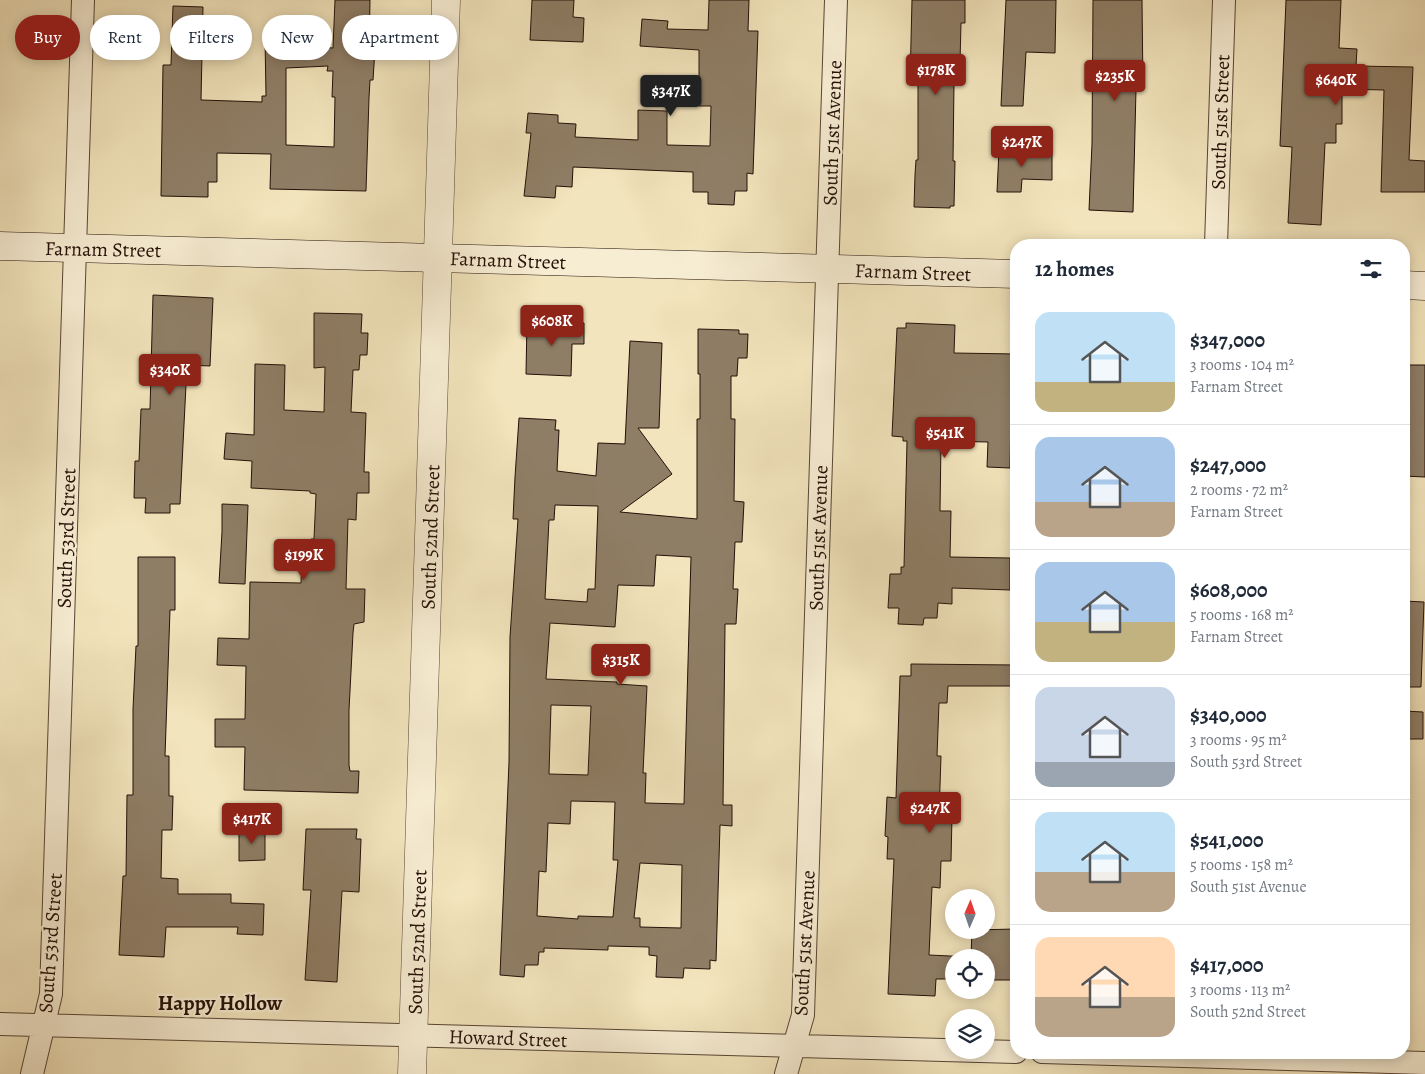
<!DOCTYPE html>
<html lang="en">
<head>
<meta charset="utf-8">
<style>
  body { margin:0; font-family:Alegreya,serif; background:#f2f2f3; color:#1f2937; height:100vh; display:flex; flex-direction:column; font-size:19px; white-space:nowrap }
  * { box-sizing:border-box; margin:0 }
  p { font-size:16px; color:#747a83 }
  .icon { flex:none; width:28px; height:28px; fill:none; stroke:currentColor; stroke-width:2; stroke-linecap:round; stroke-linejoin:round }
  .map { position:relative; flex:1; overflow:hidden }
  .drawer { position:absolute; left:1010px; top:239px; width:400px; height:820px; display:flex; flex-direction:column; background:#fff; border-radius:20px; box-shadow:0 2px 12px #0003 }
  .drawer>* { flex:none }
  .hud { position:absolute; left:15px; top:15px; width:475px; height:45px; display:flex; gap:10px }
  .needle { width:32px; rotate:2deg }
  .tools { position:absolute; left:945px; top:889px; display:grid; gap:10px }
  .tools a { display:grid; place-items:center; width:50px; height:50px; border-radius:50%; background:#fff; box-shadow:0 2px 12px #0003; font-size:25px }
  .price { position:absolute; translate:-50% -42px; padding:0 11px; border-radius:5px; background:#8f2418; color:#fff; font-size:16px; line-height:32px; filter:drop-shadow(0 1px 2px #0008) }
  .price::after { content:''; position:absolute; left:50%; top:30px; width:15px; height:11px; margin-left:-8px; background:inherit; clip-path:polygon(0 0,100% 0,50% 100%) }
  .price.active { background:#222; color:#fff }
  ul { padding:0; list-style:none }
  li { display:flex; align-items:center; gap:15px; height:125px; padding:0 25px }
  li+li { border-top:1px solid #e0e1e3 }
  li span { display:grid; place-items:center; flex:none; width:140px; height:100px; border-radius:15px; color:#555 }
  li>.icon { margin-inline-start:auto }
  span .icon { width:60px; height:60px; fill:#fffc; stroke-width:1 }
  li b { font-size:21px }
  h2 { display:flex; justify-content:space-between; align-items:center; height:60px; padding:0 25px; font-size:21px }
  .pill { padding:0 18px; border-radius:22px; background:#fff; box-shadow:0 2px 12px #0003; font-size:18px; line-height:45px }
  .pill.active { background:#8f2418; color:#fff }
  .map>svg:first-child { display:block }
</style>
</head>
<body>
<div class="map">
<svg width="1425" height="1074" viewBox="0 0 1425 1074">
  <rect width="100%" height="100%" fill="#f2e4bc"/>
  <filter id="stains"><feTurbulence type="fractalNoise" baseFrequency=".004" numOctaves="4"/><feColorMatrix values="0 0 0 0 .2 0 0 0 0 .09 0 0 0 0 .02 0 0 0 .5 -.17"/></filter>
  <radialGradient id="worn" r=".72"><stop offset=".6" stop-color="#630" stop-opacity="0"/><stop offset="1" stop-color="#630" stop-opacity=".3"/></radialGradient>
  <path fill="#8f7e66" stroke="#241008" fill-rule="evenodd" d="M335 0H370L369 49H375L373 80H370L369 98 366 191 270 189 271 154 217 153V182H208V197L161 196 163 65H171L173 6 203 7 201 100 262 102V96H266L265 38 292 37V46L333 48ZM328 66 327 71H333L332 97H335L334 147 286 145V68Z
    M532 0H574L573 17 584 18 583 42 530 40Z
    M709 0H749L748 31H758L753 174 747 173V191H735L734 205 708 204V192H693V172L573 167 572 187 556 186 555 198 524 196 531 133H526L528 113 558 115V123L576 124 575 137 638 140V110L667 111V145L710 146 711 106H699V50L640 46 642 19 668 21 667 29 708 30Z
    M912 0H965V23H961L960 62H964L963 83H954L953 161H955L954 206H950V208L914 207 915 175 916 160H918V82H910Z
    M1006 0H1056L1055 53 1026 52 1023 106H1001Z
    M1093 0H1142L1143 89H1136L1133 212 1089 210 1092 144Z
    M1286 0H1341L1339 48 1357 49 1356 66 1413 67 1409 160 1425 161V192H1381L1384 90 1342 89V124H1336V143H1325L1321 225 1288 223 1292 147 1280 146Z
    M999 150 1052 151V180L1022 179 1021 192H997Z
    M153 295 213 298 210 366 187 365 180 504H170V513H145L146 498H134L135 461H139L141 409H150Z
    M314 313 362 314 361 333H368L367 355H360L359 370H353L351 412 366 413 364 472H369V493H357L356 520 348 519 346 589H365L364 622 354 624 353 633 349 710V765L350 771H359L358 793 244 790 245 747H215V719H245L246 666 217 665 218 638 249 639 250 582 301 583 302 552 311 553V539H314L316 494 310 493V491L251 488 252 461 224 459 226 433 254 435 255 364 285 365 284 410 324 412 325 367 314 368Z
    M527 321 584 323V344H572L571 376 526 374Z
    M906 323 955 325 954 353 1016 354V409L1011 412 1010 468 987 467 988 442 941 441 940 511H951L950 557 1010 558V590L952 588V604L938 603 937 618H924L923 625 898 624 899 608H888L890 574H901V567H904L907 441H903V437L892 436 897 328H906Z
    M698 329 739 330V334H748L747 358H738L737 376H731V419H735L734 501 744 502 742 542H735L733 589H738L736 624H725L723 805H732V826L720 825 716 961 710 960V969L684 968 683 978 656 977 657 956 649 955V947L608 946V950L544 948V952H539L538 965H525L524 977 500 975 509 762 510 637 518 519H513L515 477 519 418 556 420 555 430H559L557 471 596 476 598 443 625 444 630 341 662 343 659 428H638L672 474 620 512 697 519V419H700V374H698ZM555 505 598 506 595 589H588L587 602 545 599 549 520H554ZM656 555 691 557 684 804 645 803 646 773H643L647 686 617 684V682L546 679 550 623 615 627 618 585 654 586ZM551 705 591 706 588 775 549 774ZM571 801 615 802 613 860H618L613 917 578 916V919L537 916 539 871 546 872 548 823 570 824ZM640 863 682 865 681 928 640 927V918H634Z
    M1404 365H1425V477L1404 476Z
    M222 504 248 505 245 584 219 583 222 532Z
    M138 557H175V610H170L165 756H169V796H173L172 830H162L161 878 178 879V894H231V903L264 904 263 935 237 934 238 927H166L164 957 119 955 123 876H126L127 795H133V709L136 646H138Z
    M1404 601 1424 602 1421 687H1404Z
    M911 664 1016 665V686H948L947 703H939L937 756H941L939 816H952L951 861H941L940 888 932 887 929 955 971 957 972 930 1016 929V980H986V958H954V979H936L935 996 888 994 894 859H887L888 837 885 836 887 797 896 798 900 676H911Z
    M1404 711 1423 712V739H1404Z
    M306 829H357L356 839H361L359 892 342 891 337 982 305 980 311 890H303Z
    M239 830H265V860L239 861Z"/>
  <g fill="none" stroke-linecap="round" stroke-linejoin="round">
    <defs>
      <path id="minor" d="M1216 245 1224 0
        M0 1024 1016 1052
        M1042 1052 1425 1063
        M32 1074 51 994 83 0
        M786 1074 803 1015 836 0"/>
      <path id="tertiary" d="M412 1074 446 0"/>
      <path id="secondary" d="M0 246 1016 274
        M1404 285 1425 286"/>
    </defs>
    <use href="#minor" stroke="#584535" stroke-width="24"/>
    <use href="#tertiary" stroke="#584535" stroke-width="29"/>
    <use href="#secondary" stroke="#241008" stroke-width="29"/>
    <use href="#minor" stroke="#f7edd3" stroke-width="22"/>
    <use href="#tertiary" stroke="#f7edd3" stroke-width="28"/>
    <use href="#secondary" stroke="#f7edd3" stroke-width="28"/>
  </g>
  <g text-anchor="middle" stroke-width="4.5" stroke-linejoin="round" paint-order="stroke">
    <g font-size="20" fill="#241008" stroke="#f7edd3">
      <text transform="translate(1220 122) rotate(-88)" y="7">South 51st Street</text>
      <text transform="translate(832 133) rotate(-88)" y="7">South 51st Avenue</text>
      <text transform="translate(103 249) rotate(1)" y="7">Farnam Street</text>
      <text transform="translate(508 260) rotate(2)" y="7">Farnam Street</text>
      <text transform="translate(913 272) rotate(2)" y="7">Farnam Street</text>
      <text transform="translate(430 537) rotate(-88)" y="7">South 52nd Street</text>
      <text transform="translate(66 538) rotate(-88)" y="7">South 53rd Street</text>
      <text transform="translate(818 538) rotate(-88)" y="7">South 51st Avenue</text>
      <text transform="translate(417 942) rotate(-88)" y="7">South 52nd Street</text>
      <text transform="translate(50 943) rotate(-86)" y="7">South 53rd Street</text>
      <text transform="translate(804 943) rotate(-87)" y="7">South 51st Avenue</text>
      <text transform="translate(508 1038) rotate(2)" y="7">Howard Street</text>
    </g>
    <g font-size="21" font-weight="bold" fill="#241008" stroke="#f7edd3">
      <text x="220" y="1010">Happy Hollow</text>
    </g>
  </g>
  <rect width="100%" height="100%" filter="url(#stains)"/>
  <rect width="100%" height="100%" fill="url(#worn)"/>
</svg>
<div class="tools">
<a><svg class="needle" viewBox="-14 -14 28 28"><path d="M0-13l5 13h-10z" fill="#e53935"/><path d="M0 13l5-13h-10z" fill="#747a83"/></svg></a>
<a><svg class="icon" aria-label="locate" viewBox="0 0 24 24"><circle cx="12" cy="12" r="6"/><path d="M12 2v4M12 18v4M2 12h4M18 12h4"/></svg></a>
<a><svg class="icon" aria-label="layers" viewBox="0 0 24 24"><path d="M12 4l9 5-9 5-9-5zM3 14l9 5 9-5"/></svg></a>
</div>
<b class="price" style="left:936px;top:96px">$178K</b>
<b class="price" style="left:1115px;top:102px">$235K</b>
<b class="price" style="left:1336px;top:106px">$640K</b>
<b class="price active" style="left:671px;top:117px">$347K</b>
<b class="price" style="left:1022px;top:168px">$247K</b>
<b class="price" style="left:552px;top:347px">$608K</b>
<b class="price" style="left:170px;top:396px">$340K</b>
<b class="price" style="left:945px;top:459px">$541K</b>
<b class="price" style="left:304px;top:581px">$199K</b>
<b class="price" style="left:621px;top:686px">$315K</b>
<b class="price" style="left:930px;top:834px">$247K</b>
<b class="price" style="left:252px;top:845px">$417K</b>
<div class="hud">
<a class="pill active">Buy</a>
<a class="pill">Rent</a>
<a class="pill">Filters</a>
<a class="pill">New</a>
<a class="pill">Apartment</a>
</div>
<section class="drawer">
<h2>12 homes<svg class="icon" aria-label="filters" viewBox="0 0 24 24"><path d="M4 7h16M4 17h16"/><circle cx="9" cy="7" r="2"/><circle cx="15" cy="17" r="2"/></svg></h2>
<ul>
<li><span style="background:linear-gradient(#bfe0f5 70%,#c2b280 0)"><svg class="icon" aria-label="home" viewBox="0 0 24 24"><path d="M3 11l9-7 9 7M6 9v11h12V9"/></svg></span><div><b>$347,000</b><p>3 rooms · 104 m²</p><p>Farnam Street</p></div></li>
<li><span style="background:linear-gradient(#a9c7e8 65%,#b9a48a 0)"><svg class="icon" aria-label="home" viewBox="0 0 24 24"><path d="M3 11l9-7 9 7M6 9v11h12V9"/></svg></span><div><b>$247,000</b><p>2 rooms · 72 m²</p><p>Farnam Street</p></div></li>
<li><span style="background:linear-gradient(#a9c7e8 60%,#c2b280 0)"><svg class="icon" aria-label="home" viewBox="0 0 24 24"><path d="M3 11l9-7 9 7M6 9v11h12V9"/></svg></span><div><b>$608,000</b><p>5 rooms · 168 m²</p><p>Farnam Street</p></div></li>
<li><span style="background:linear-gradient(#c9d6e8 75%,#9aa5b1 0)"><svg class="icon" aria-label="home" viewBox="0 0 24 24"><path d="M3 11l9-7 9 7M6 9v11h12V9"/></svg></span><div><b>$340,000</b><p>3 rooms · 95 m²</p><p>South 53rd Street</p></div></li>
<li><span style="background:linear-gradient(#bfe0f5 60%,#b9a48a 0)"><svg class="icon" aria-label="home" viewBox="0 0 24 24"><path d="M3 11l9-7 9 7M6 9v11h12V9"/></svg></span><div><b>$541,000</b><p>5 rooms · 158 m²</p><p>South 51st Avenue</p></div></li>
<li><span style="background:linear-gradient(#ffd9b3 60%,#b9a48a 0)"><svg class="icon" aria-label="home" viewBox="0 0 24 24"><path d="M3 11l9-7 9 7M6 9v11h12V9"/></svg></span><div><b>$417,000</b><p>3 rooms · 113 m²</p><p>South 52nd Street</p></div></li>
</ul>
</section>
</div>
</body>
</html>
